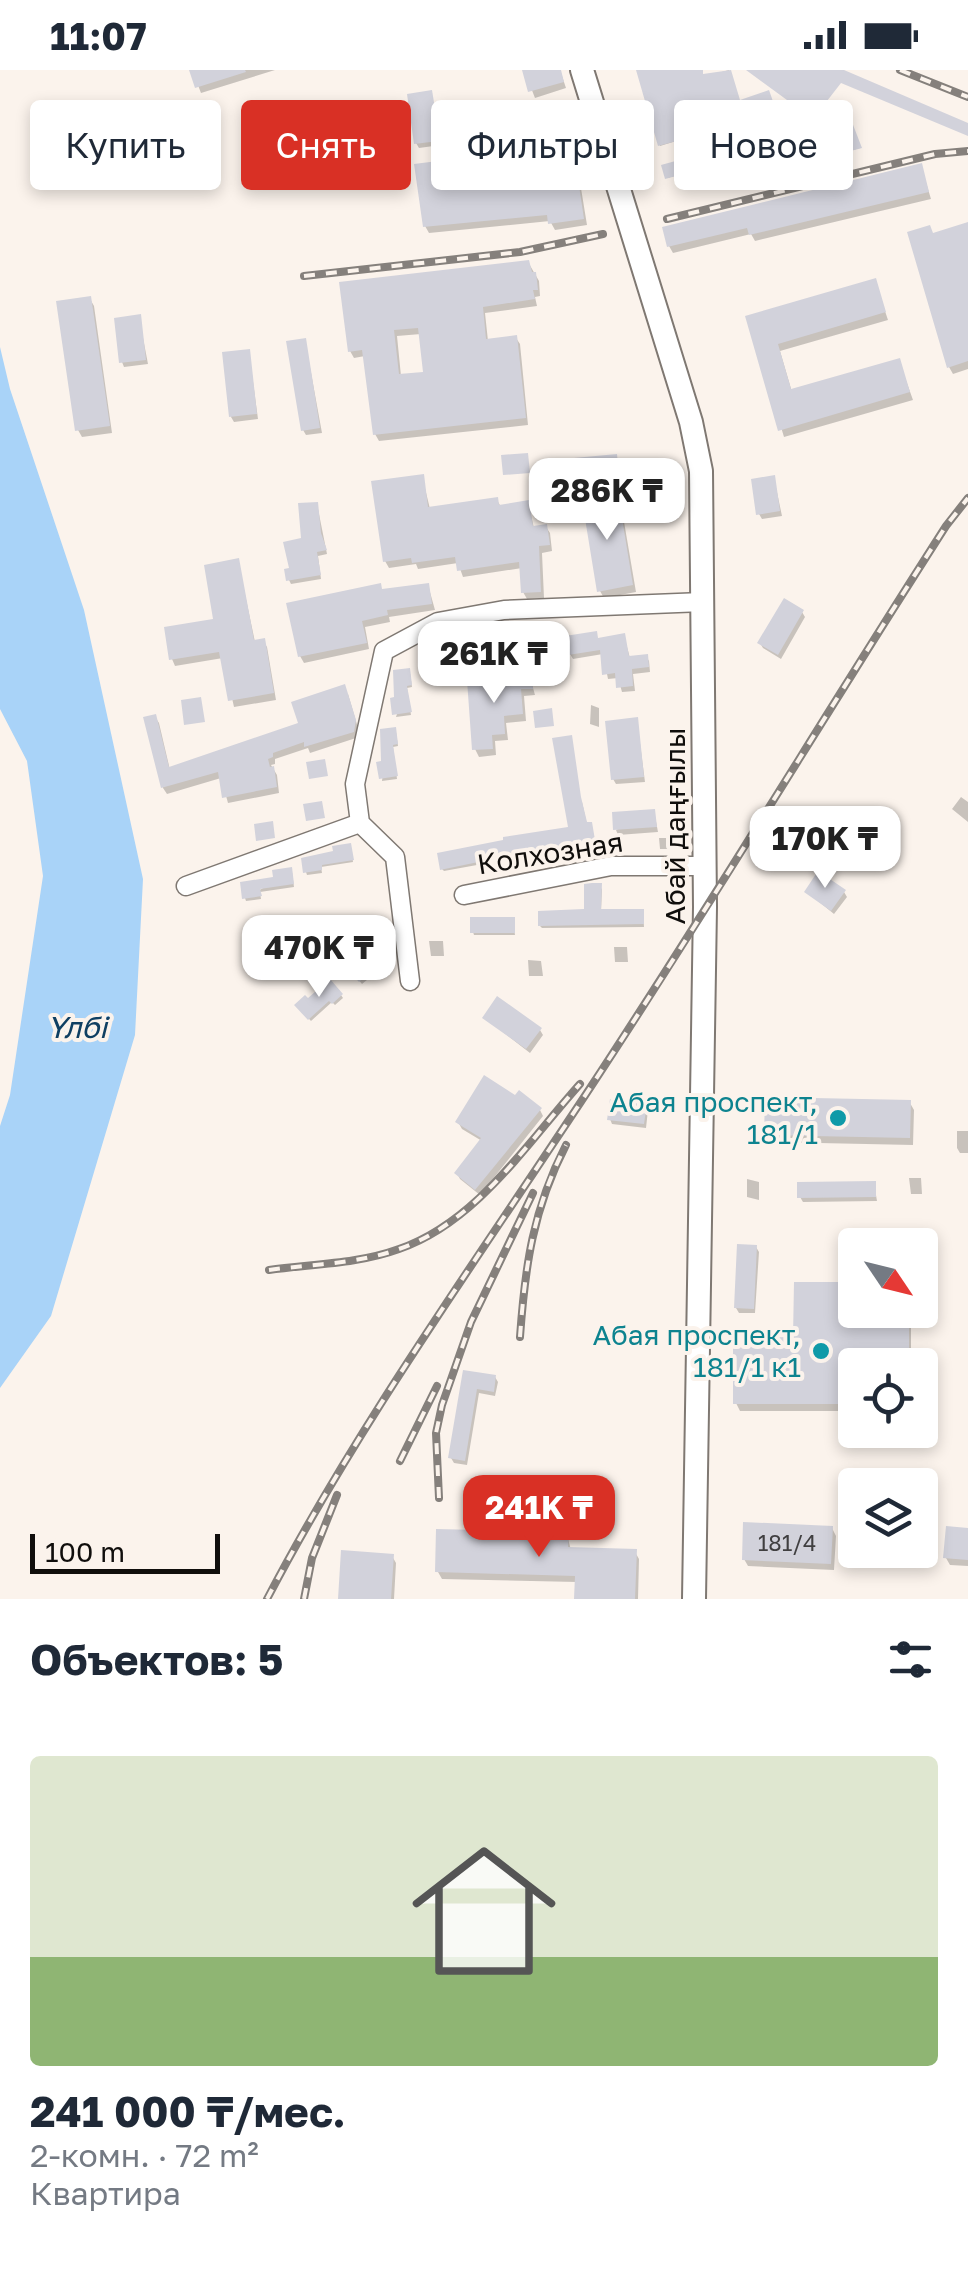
<!DOCTYPE html>
<html lang="ru">
<head>
<meta charset="utf-8">
<style>
  body { margin:0; font-family:"Golos Text",sans-serif; background:#f2f2f3; color:#1f2937; height:100vh; display:flex; flex-direction:column; font-size:38px; white-space:nowrap }
  * { box-sizing:border-box; margin:0 }
  p { font-size:32px; color:#747a83 }
  .icon { flex:none; width:55px; height:55px; fill:none; stroke:currentColor; stroke-width:2; stroke-linecap:round; stroke-linejoin:round }
  .map { position:relative; height:1529px; overflow:hidden }
  .side { display:flex; flex-direction:column; background:#fff; flex:1 }
  .side>* { flex:none }
  .banner { position:absolute; left:30px; top:30px; width:910px; height:90px; display:flex; gap:20px }
  .needle { width:65px; rotate:125deg }
  .fabs { position:absolute; left:838px; top:1158px; display:grid; gap:20px }
  .fabs a { display:grid; place-items:center; width:100px; height:100px; border-radius:10px; background:#fff; box-shadow:0 5px 15px #0003; font-size:50px }
  .scale { position:absolute; left:30px; bottom:25px; width:190px; box-sizing:border-box; padding-left:10px; border:5px solid #100e0c; border-top:0; font-size:28px; line-height:35px; white-space:nowrap; color:#100e0c; -webkit-text-stroke:8px #fbf3ec; paint-order:stroke }
  .price { position:absolute; translate:-50% -85px; padding:0 22px; border-radius:20px; background:#fff; color:#222; font-size:32px; line-height:65px; filter:drop-shadow(0 2px 5px #0008) }
  .price::after { content:''; position:absolute; left:50%; top:60px; width:30px; height:22px; margin-left:-15px; background:inherit; clip-path:polygon(0 0,100% 0,50% 100%) }
  .price.active { background:#d93025; color:#fff }
  ul { padding:0; list-style:none }
  li { display:grid; align-content:center; gap:20px; height:530px; padding:0 30px }
  li span { display:grid; place-items:center; height:310px; border-radius:10px; color:#555 }
  li>.icon { margin-inline-start:auto }
  span .icon { width:180px; height:180px; fill:#fffc; stroke-width:1 }
  li b { font-size:42px }
  h2 { display:flex; justify-content:space-between; align-items:center; height:120px; padding:0 30px; font-size:42px }
  .pill { padding:0 35px; border-radius:10px; background:#fff; box-shadow:0 5px 15px #0003; font-size:35px; line-height:90px }
  .pill.active { background:#d93025; color:#fff }
  .status { display:flex; justify-content:space-between; align-items:center; height:70px; padding:0 50px; background:#fff; direction:ltr }
  .status svg { height:28px; fill:currentColor }
  .map>svg:first-child { display:block }
</style>
</head>
<body>
<div class="status"><b>11:07</b><svg viewBox="0 0 49 12"><path d="M0 12V9h3v3zM5 12V6h3v6zM10 12V3h3v9zM15 12V0h3v12zM26 1h20v11H26zM47 4h2v5h-2z"/></svg></div>
<div class="map">
<svg width="968" height="1529" viewBox="0 0 968 1529">
  <rect width="100%" height="100%" fill="#fbf3ec"/>
  <path fill="#a9d3f8" d="M0 277 10 319 84 540 143 809 135 965 51 1246 0 1318V1056L10 1025 43 806 27 691 0 639Z"/>
  <path fill="#0003" fill-rule="evenodd" d="M192 0H275L201 23Z
    M524 0H560L566 18 535 28Z
    M638 0H694L697 9 729 0 738 33 768 23 775 44 706 68 711 84 849 49 860 78 818 90 813 70 667 108 693 89 686 68 660 76Z
    M431 23 439 60H445L448 74 419 78 416 73Z
    M492 87 498 105 541 108 576 105 580 112 587 155 555 160 550 151 429 163 425 156Z
    M921 96 931 129 755 171 751 164 673 183 669 176Z
    M968 154V299L953 304 949 297 933 165Z
    M528 192 539 211 540 226 535 227 537 236 485 243 488 271 516 268 520 274 528 355 379 371 375 364 365 286 354 288 350 281ZM421 264 426 304 401 306 397 266Z
    M875 211 888 250 780 281 792 322 899 291 913 330 784 367 748 248Z
    M90 229 94 236 112 363 82 367 78 360Z
    M139 247 148 294 124 297 122 292Z
    M305 270 322 363 306 365 303 360Z
    M249 282 258 349 234 352 231 347Z
    M616 387 620 409 581 413 578 408Z
    M422 406 430 439 497 430 501 437 528 433 534 458 546 457 550 463 552 481 542 483 544 528 527 529 523 522 522 498 463 507 458 493 418 499 416 494 389 498 385 491Z
    M774 408 782 446 762 449 759 444Z
    M617 427 621 434 636 522 604 528 600 521Z
    M317 434 327 484 318 486 321 509 291 514 289 510Z
    M238 491 255 572 263 571 267 577 276 630 234 637 223 588 175 596 172 589 216 551Z
    M428 515 435 540 389 547 390 552 365 557 369 579 304 593 300 586 383 522Z
    M802 542 805 547 781 589 763 578 760 573Z
    M624 566 630 588 646 586 649 591 650 602 633 604 635 621 622 622 618 608 608 609 603 584 573 589 570 584 599 570Z
    M410 603 412 617 407 618 411 645 396 647Z
    M530 607 535 625 524 626 526 651 506 653 508 670 495 671 496 685 479 687 475 679 470 612Z
    M348 624 358 658 356 668 310 683 308 678 275 689V694L271 695 277 705 279 723 228 733 221 708 167 724 163 718 146 649 155 647 159 653 170 700 301 655Z
    M591 635 599 638V657L590 654Z
    M637 650 645 712 616 714 613 709Z
    M396 662 398 676 393 677 397 709 382 711 384 694Z
    M961 727 968 732V752L952 739Z
    M582 732 587 755 592 757 597 785 579 788 575 776 487 789 488 793 444 801 442 799 571 759Z
    M654 741 658 762 618 765 616 760Z
    M659 768H677L679 779H660Z
    M351 778 353 792 321 797 322 803 307 805 306 802Z
    M292 802 294 817 260 822 261 829 246 831 245 828Z
    M602 818 601 842 643 841 644 857 542 858 540 856 586 842Z
    M807 822H844L847 827 834 844Z
    M513 850 515 865H474L473 862Z
    M429 871H443L444 886H431Z
    M614 877H627L628 892H615Z
    M392 886 394 888 362 914 350 900Z
    M528 890 541 891 543 906H529Z
    M341 925 343 928 335 935 332 932 311 951 299 938Z
    M485 948 540 960 543 965 530 983Z
    M910 1033 914 1040 913 1075 771 1072 767 1064Z
    M645 1035 648 1040 646 1058 612 1054 610 1049Z
    M540 1040 543 1046 480 1125 460 1109 457 1103 482 1071 462 1059 458 1052Z
    M957 1061H968V1083H960L957 1078Z
    M909 1108H921L922 1124H911Z
    M747 1109 759 1112V1130L747 1127Z
    M874 1113 877 1131 803 1132 800 1127Z
    M756 1177 759 1182 755 1243H739L736 1238Z
    M855 1215V1240H911V1295H855V1341H740L736 1333 796 1270Z
    M465 1303 495 1307 498 1312 495 1326 479 1323 467 1395 454 1393 451 1388Z
    M832 1458 836 1466 834 1500 748 1496 744 1489Z
    M968 1460V1496L950 1495 946 1488Z
    M567 1465 571 1480 635 1482 639 1489 638 1529H577V1512L442 1509 438 1502Z
    M392 1486 396 1493 394 1529H340Z"/>
  <path fill="#d2d2db" fill-rule="evenodd" d="M189 0H245L246 2 195 18Z
    M522 0H561L564 12 528 22Z
    M636 0H703V4L731 0 740 30 769 20 777 43 707 67 712 81 850 47 862 78 816 90 810 70 805 71 665 109 661 95 690 87 684 69 658 76Z
    M746 0H844L968 53V66L841 13 813 49Z
    M432 20 438 57 447 58V70L414 74 407 24Z
    M494 84 496 103 539 99 540 105 577 102 584 149 548 154 547 145 423 157 414 94Z
    M922 93 929 122 749 165 747 158 667 177 662 157Z
    M968 152V291L947 298 907 162 930 155 933 163Z
    M529 190 532 202H536L538 220H533L535 229 483 237 486 269 517 265 526 348 373 365 362 280 348 282 339 212ZM418 258 423 302 399 304 394 260Z
    M876 208 886 242 778 274 791 319 900 288 910 322 778 361 745 246Z
    M91 226 110 356 75 361 56 231Z
    M141 244 146 290 119 293 114 248Z
    M306 268 320 358 301 361 286 271Z
    M250 279 257 344 229 347 222 282Z
    M528 383 530 403 503 405 501 385Z
    M617 384 619 405 575 409 574 388Z
    M424 404 428 437 498 427 499 435 529 430 533 456 547 454 550 475 539 476 541 522 521 523 519 492 457 501 455 487 412 493 411 488 383 492 371 411Z
    M775 405 780 441 756 445 751 409Z
    M618 424 633 515 597 522 582 430Z
    M318 432 321 463 327 480 317 482 321 505 286 511 284 499 289 498 283 472 301 468 298 433Z
    M239 488 254 570 265 568 274 623 228 631 219 582 169 590 164 557 213 549 204 495Z
    M381 513 382 519 429 513 432 534 387 540 388 545 362 551 367 573 298 587 286 533Z
    M784 528 804 540 778 585 757 573Z
    M520 557 522 574 503 577 501 560Z
    M597 561 598 568 625 563 629 586 648 584 649 597 632 599 633 616 616 618 615 603 602 605 600 580 568 585 565 566Z
    M410 598 412 615 407 616 412 642 392 645 390 628 394 627 393 600Z
    M532 605 533 619H521L523 644 504 646 505 664 492 665 493 679 472 680 467 610Z
    M345 614 356 650 354 662 304 677V672L273 683V687L268 689 270 697 274 696 277 717 222 728 218 702 161 718 143 647 156 644 169 697 298 653 291 632Z
    M201 627 205 652 184 655 181 630Z
    M552 638 554 656 535 658 533 641Z
    M638 647 644 707 611 710 605 651Z
    M396 657 398 674 393 675 398 706 379 709 376 692 381 691 380 659Z
    M572 665 581 727 587 752H592L597 782 575 786 573 774 487 786 488 790 440 800 437 783 503 770V767L568 757 552 668Z
    M325 689 328 706 309 709 306 692Z
    M322 731 325 748 306 751 303 734Z
    M655 739 657 757 613 760 612 742Z
    M273 751 275 768 256 771 254 754Z
    M351 773 354 790 322 795V800L303 803 301 788 333 781 332 776Z
    M292 797 294 814 260 819 262 826 242 829 240 812 273 807 272 800Z
    M818 801 846 820 831 841 804 822Z
    M592 813H602L601 839H644V854L538 856V841L584 839V814Z
    M470 847H515V863H470Z
    M382 870 394 886 384 895 381 892 359 912 345 897 356 887 359 891Z
    M330 909 343 924 332 934 329 931 308 950 294 935 305 925 308 928Z
    M497 926 542 958 526 979 482 948Z
    M484 1005 515 1025 519 1020 542 1038 475 1120 454 1103 481 1068 455 1052Z
    M765 1027 911 1030 910 1068 764 1065Z
    M610 1029 647 1033 644 1054 607 1050Z
    M876 1111V1127L797 1128V1112Z
    M737 1174 757 1175 754 1239 734 1238Z
    M794 1212H855V1240H909V1295H855V1334H733V1268L793 1267Z
    M463 1300 496 1305 494 1322 477 1319 465 1391 448 1388Z
    M743 1452 833 1456 831 1494 742 1490Z
    M946 1456 968 1458V1490L943 1488Z
    M436 1459 569 1462 568 1477 637 1479 635 1529H574L575 1506 435 1502Z
    M341 1480 394 1484 391 1529H338Z"/>
  <g fill="none" stroke-linecap="round" stroke-linejoin="round">
    <defs>
      <path id="minor" d="M186 816 360 753
        M464 825 611 796H705
        M410 911 395 787 360 753 355 714 384 581 438 552 504 540 703 532"/>
      <path id="major" d="M582 0 691 352 701 401 705 837 694 1529"/>
    </defs>
    <use href="#minor" stroke="#7f7872" stroke-width="21"/>
    <use href="#major" stroke="#7f7872" stroke-width="26"/>
    <use href="#minor" stroke="#fff" stroke-width="18"/>
    <use href="#major" stroke="#fff" stroke-width="22"/>
    <defs>
      <path id="rail" d="M900 0 968 27
        M667 149 935 84 968 81
        M304 206 520 182 603 164
        M269 1200C312 1194 358 1194 399 1179 477 1152 527 1073 580 1014
        M520 1267C525 1196 533 1139 566 1075
        M400 1391 437 1316
        M439 1428 436 1363 442 1335 471 1252 533 1123
        M267 1529C361 1350 479 1187 590 1018 712 833 826 643 946 456L968 428
        M304 1529 312 1488 337 1425"/>
    </defs>
    <use href="#rail" stroke="#85807c" stroke-width="8"/>
    <use href="#rail" stroke="#fbf3ec" stroke-width="4" stroke-dasharray="11" stroke-linecap="butt"/>
  </g>
  <g fill="#0f9aa8" stroke="#fbf3ec" stroke-width="4">
    <circle cx="838" cy="1048" r="10"/>
    <circle cx="821" cy="1281" r="10"/>
  </g>
  <g text-anchor="middle" stroke-width="8" stroke-linejoin="round" paint-order="stroke">
    <g font-size="22" fill="#403f40">
      <text x="787" y="1481">181/4</text>
    </g>
    <g font-size="28" fill="#100e0c" stroke="#fbf3ec">
      <text transform="translate(675 756) rotate(-90)" y="10">Абай даңғылы</text>
      <text transform="translate(550 783) rotate(-9)" y="10">Колхозная</text>
    </g>
    <g font-size="28" fill="#0d838f" stroke="#fbf3ec" text-anchor="end">
      <text x="818" y="1042">Абая проспект,<tspan x="818" dy="32">181/1</tspan></text>
      <text x="801" y="1275">Абая проспект,<tspan x="801" dy="32">181/1 к1</tspan></text>
    </g>
    <g font-size="30" font-style="italic" fill="#0f3f62" stroke="#fbf3ec">
      <text x="77" y="968">Үлбі</text>
    </g>
  </g>
</svg>
<div class="fabs">
<a><svg class="needle" viewBox="-14 -14 28 28"><path d="M0-13l5 13h-10z" fill="#e53935"/><path d="M0 13l5-13h-10z" fill="#747a83"/></svg></a>
<a><svg class="icon" aria-label="locate" viewBox="0 0 24 24"><circle cx="12" cy="12" r="6"/><path d="M12 2v4M12 18v4M2 12h4M18 12h4"/></svg></a>
<a><svg class="icon" aria-label="layers" viewBox="0 0 24 24"><path d="M12 4l9 5-9 5-9-5zM3 14l9 5 9-5"/></svg></a>
</div>
<div class="scale">100 m</div>
<b class="price" style="left:607px;top:473px">286K ₸</b>
<b class="price" style="left:494px;top:636px">261K ₸</b>
<b class="price" style="left:825px;top:821px">170K ₸</b>
<b class="price" style="left:319px;top:930px">470K ₸</b>
<b class="price active" style="left:539px;top:1490px">241K ₸</b>
<div class="banner">
<a class="pill">Купить</a>
<a class="pill active">Снять</a>
<a class="pill">Фильтры</a>
<a class="pill">Новое</a>
</div>
</div>
<section class="side">
<h2>Объектов: 5<svg class="icon" aria-label="filters" viewBox="0 0 24 24"><path d="M4 7h16M4 17h16"/><circle cx="9" cy="7" r="2"/><circle cx="15" cy="17" r="2"/></svg></h2>
<ul>
<li><span style="background:linear-gradient(#dfe7d0 65%,#8fb573 0)"><svg class="icon" aria-label="home" viewBox="0 0 24 24"><path d="M3 11l9-7 9 7M6 9v11h12V9"/></svg></span><div><b>241 000 ₸/мес.</b><p>2-комн. · 72 m²</p><p>Квартира</p></div></li>
</ul>
</section>
</body>
</html>
